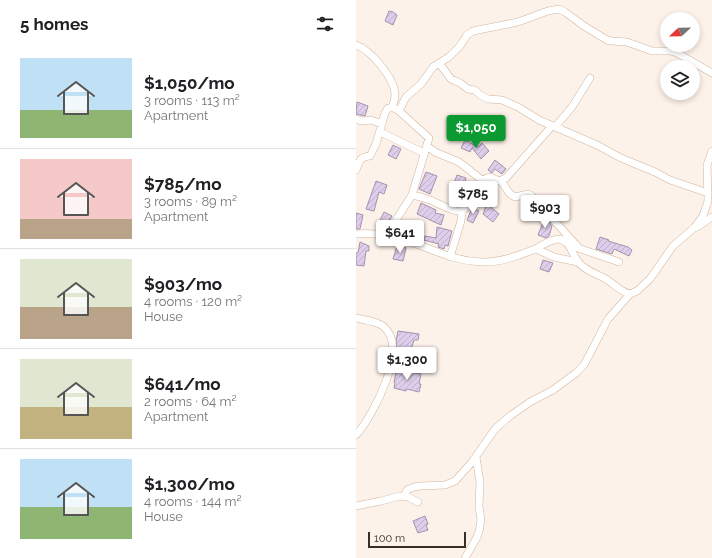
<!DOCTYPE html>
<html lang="en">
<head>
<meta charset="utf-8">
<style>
  body { margin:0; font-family:Raleway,sans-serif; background:#f2f2f2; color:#202124; height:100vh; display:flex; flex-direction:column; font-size:15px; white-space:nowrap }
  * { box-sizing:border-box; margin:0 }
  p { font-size:13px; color:#757577 }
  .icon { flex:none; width:22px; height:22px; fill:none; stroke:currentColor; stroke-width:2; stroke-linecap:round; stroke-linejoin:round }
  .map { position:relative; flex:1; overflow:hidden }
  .side { display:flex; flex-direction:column; background:#fff; width:356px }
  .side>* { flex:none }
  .needle { width:26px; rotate:248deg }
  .controls { position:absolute; left:304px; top:12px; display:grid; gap:8px }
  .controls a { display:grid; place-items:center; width:40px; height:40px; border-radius:50%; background:#fff; box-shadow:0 2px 6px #0003; font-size:20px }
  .scale { position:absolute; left:12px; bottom:10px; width:98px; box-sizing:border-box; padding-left:4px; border:2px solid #392e26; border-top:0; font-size:11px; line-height:14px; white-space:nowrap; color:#392e26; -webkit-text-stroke:3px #fdf2e9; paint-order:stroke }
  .price { position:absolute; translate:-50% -34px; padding:0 9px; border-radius:4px; background:#fff; color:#222; font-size:13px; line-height:26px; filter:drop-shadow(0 1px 2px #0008) }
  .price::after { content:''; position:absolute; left:50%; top:24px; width:12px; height:9px; margin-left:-6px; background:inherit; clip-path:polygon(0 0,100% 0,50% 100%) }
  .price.on { background:#0b9a32; color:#fff }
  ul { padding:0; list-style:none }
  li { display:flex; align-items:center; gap:12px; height:100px; padding:0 20px }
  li+li { border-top:1px solid #e0e0e0 }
  li span { display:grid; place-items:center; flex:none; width:112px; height:80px; border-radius:0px; color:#555 }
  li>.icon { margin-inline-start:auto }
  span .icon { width:48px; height:48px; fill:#fffc; stroke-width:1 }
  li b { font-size:17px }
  h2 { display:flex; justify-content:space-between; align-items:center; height:48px; padding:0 20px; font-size:17px }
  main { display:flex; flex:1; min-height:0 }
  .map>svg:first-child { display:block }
</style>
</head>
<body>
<main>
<section class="side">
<h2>5 homes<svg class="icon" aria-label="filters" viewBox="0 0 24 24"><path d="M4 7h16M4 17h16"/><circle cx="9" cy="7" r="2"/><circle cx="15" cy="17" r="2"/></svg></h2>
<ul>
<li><span style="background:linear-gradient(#bfe0f5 65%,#8fb573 0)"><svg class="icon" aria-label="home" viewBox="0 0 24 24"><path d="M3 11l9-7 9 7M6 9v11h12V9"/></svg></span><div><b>$1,050/mo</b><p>3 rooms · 113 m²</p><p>Apartment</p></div></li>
<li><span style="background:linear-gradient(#f6c9c9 75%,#b9a48a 0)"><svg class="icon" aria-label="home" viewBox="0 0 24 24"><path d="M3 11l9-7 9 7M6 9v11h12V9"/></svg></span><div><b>$785/mo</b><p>3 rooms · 89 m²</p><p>Apartment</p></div></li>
<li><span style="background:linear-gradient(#dfe7d0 60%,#b9a48a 0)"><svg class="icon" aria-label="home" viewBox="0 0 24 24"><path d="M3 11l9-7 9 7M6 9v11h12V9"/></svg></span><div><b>$903/mo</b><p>4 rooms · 120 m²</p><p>House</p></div></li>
<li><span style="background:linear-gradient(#dfe7d0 60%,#c2b280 0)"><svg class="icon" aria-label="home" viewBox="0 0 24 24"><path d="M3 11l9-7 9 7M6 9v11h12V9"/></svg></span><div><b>$641/mo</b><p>2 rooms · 64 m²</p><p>Apartment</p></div></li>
<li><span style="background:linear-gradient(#bfe0f5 60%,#8fb573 0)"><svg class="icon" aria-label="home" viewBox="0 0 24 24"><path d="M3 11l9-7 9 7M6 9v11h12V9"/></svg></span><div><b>$1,300/mo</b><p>4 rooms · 144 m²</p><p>House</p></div></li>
</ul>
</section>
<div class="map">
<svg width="356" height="558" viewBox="0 0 356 558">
  <defs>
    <pattern id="building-hatch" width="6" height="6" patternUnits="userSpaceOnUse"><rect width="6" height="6" fill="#dfceeb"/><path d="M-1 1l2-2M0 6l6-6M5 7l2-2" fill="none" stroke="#c0b1c9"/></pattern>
  </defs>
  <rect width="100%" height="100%" fill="#fdf2e9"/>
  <path fill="url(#building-hatch)" stroke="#a292ad" d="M33 11 37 12 41 15 37 25 29 21Z
    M1 102 12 106 9 116 0 114Z
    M109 140 122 147 126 143 133 151 125 159 116 148 114 152 105 148Z
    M37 145 45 149 40 159 32 155Z
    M139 160 150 169 146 174 139 169 136 173 132 170Z
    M70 172 81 176 74 194 63 189Z
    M101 175 110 178 107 189 97 186Z
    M20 181 31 185 28 194 23 192 18 211 10 209Z
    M65 203 80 210 79 213 88 215 85 225 61 214Z
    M131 204 143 214 137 222 127 214Z
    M116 208 123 211 117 223 111 220Z
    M28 212 36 216 30 227 23 222Z
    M0 213 7 215 4 229H0Z
    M188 220 192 221 196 226 193 236 190 238 182 235Z
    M81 227 96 231 92 246 89 245 88 249 82 247 83 244 68 240 69 236 80 238Z
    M244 237 253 240 252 241 272 247 276 250 273 256 258 249 256 254 240 249Z
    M4 242 13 246V251H10L8 266 0 265V253H2Z
    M41 246 50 248 47 261 37 259Z
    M187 260 197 263 193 272 184 269Z
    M42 331 63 334 62 340H58L54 353 41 350 40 341Z
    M41 369 65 374 63 384H65L63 392 51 389 50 391 38 388 39 383 38 382Z
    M69 516 72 524 70 525 72 530 62 533 57 521Z"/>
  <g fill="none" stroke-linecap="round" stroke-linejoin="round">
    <defs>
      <path id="minor" d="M0 45C15 50 39 79 39 95 39 100 37 104 36 108
        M83 63 95 79 104 83 112 89 119 90 124 95 132 99 146 100 162 107 183 120 241 145 265 158 299 172 314 180 352 193
        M43 111 50 97 65 84 77 67 93 57 104 46 111 35 117 31 162 22 192 11 203 9 209 12 228 26 251 40 255 41 271 42 296 51H314L321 53 356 73
        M0 119 5 121 15 120 26 124
        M199 127 216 107 234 78
        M24 132 68 153
        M71 146 79 152 103 162 126 180
        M0 170C4 161 3 157 14 156L20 144 29 113 32 108H38L43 111 73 138 56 195 40 220 34 237
        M145 181 154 194 159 197 172 194 176 196 222 247
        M56 195C62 196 68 198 74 200 82 203 96 212 104 211 118 208 116 181 134 177L143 181 150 178 196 126
        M341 227 356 217
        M0 234C21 232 43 237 63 245 85 253 101 261 125 262 143 263 162 256 179 249 187 245 194 239 204 239 215 242 216 255 223 263 230 271 241 274 250 279 258 284 265 292 274 294
        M219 247 263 262
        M180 249 198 257 222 262
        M94 257 105 221 106 210
        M0 318C8 320 20 321 27 326 54 347 17 416 0 435
        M48 496 51 490 58 487 65 486 89 485 99 481 116 462 139 429 154 416 174 402 197 390 220 373 228 365 252 319 274 294 281 291 294 279 317 246 338 228 347 216 352 201 351 165 356 151
        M0 506 25 501 44 496 52 497 62 502
        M109 558 120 539 123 532 125 520 123 506 124 482 120 457"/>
    </defs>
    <use href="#minor" stroke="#cfb49e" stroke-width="8"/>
    <use href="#minor" stroke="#fff" stroke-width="7"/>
  </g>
</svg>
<div class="controls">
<a><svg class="needle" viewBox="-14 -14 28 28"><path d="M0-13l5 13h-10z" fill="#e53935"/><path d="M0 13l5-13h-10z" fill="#757577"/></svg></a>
<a><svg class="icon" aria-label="layers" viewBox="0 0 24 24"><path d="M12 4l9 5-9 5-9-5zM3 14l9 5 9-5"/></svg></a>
</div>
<div class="scale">100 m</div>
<b class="price on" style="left:120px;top:149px">$1,050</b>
<b class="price" style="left:117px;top:215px">$785</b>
<b class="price" style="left:189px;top:229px">$903</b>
<b class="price" style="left:44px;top:254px">$641</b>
<b class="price" style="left:51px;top:381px">$1,300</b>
</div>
</main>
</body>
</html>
